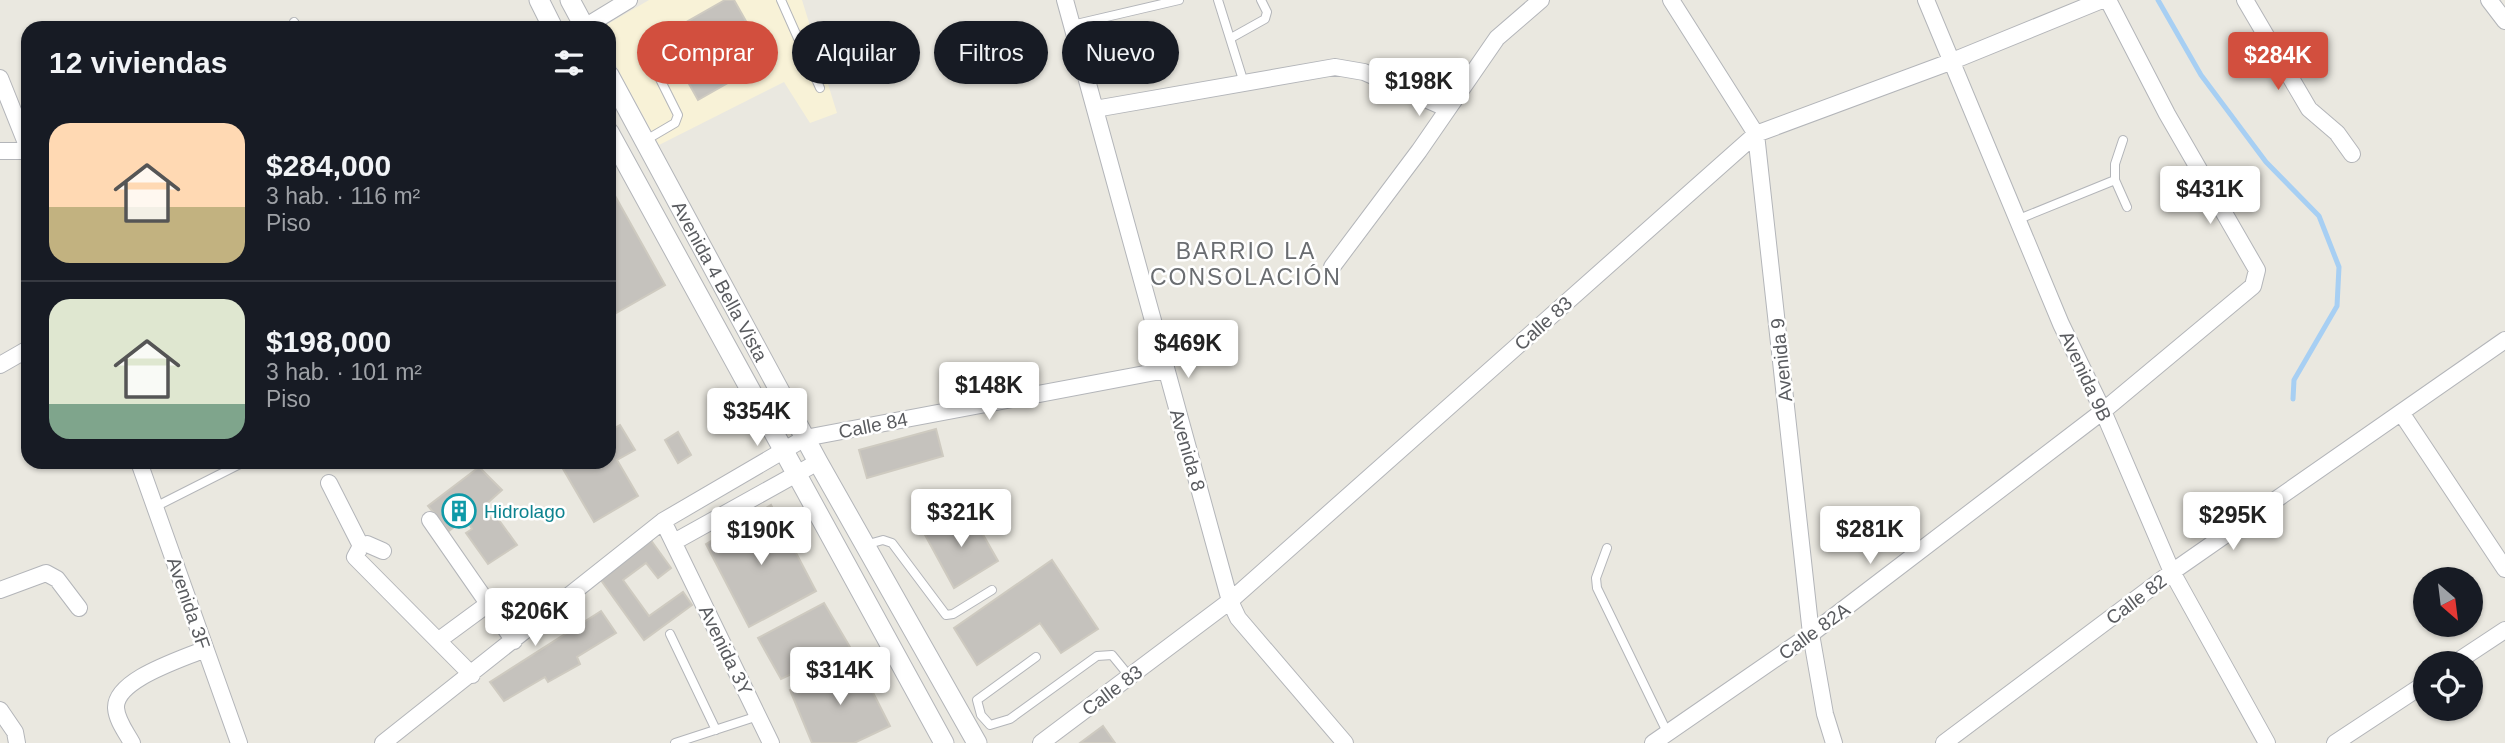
<!DOCTYPE html>
<html lang="es">
<head>
<meta charset="utf-8">
<style>
  body { margin:0; font-family:Helvetica,sans-serif; background:#242831; color:#f1f3f6; height:100vh; display:flex; flex-direction:column; font-size:26px; white-space:nowrap }
  * { box-sizing:border-box; margin:0 }
  p { font-size:23px; color:#9ea1a6 }
  .icon { flex:none; width:38px; height:38px; fill:none; stroke:currentColor; stroke-width:2; stroke-linecap:round; stroke-linejoin:round }
  .map { position:relative; flex:1; overflow:hidden }
  .details { position:absolute; left:21px; top:21px; width:595px; height:448px; display:flex; flex-direction:column; background:#171b24; border-radius:21px; box-shadow:0 2px 5px #0004 }
  .details>* { flex:none }
  .hud { position:absolute; left:637px; top:21px; width:665px; height:63px; display:flex; gap:14px }
  .needle { width:46px; rotate:152deg }
  .tools { position:absolute; left:2413px; top:567px; display:grid; gap:14px }
  .tools a { display:grid; place-items:center; width:70px; height:70px; border-radius:50%; background:#171b24; box-shadow:0 2px 5px #0004; font-size:35px }
  .price { position:absolute; translate:-50% -60px; padding:0 16px; border-radius:7px; background:#fff; color:#222; font-size:23px; line-height:46px; filter:drop-shadow(0 2px 4px #0008) }
  .price::after { content:''; position:absolute; left:50%; top:42px; width:21px; height:16px; margin-left:-10px; background:inherit; clip-path:polygon(0 0,100% 0,50% 100%) }
  .price.current { background:#d24f3e; color:#fff }
  ul { padding:0; list-style:none }
  li { display:flex; align-items:center; gap:21px; height:175px; padding:0 28px }
  li+li { border-top:2px solid #363941 }
  li span { display:grid; place-items:center; flex:none; width:196px; height:140px; border-radius:21px; color:#555 }
  li>.icon { margin-inline-start:auto }
  span .icon { width:84px; height:84px; fill:#fffc; stroke-width:1 }
  li b { font-size:30px }
  h2 { display:flex; justify-content:space-between; align-items:center; height:84px; padding:0 28px; font-size:30px }
  .pill { padding:0 24px; border-radius:32px; background:#171b24; box-shadow:0 2px 5px #0004; font-size:24px; line-height:63px }
  .pill.current { background:#d24f3e; color:#fff }
  .map>svg:first-child { display:block }
</style>
</head>
<body>
<div class="map">
<svg width="2505" height="743" viewBox="0 0 2505 743">
  <rect width="100%" height="100%" fill="#eae8e0"/>
  <path fill="#f8f2d7" d="M649 0H802L837 113 810 123 784 82 659 145 609 53V28H601Z"/>
  <g fill="none" stroke-linecap="round" stroke-linejoin="round">
    <path stroke="#a7cff3" stroke-width="5" d="M2158 0 2201 75 2266 162 2319 216 2339 267 2337 306 2294 380 2293 399"/>
  </g>
  <path fill="#c5c2bd" stroke="#cecac0" stroke-width="2" d="M725 0H734L768 60 698 100 662 36Z
    M609 185 665 285 609 317Z
    M620 425 635 450 617 460 638 496 594 522 559 462H609V431Z
    M936 429 943 456 867 478 859 450Z
    M678 432 691 455 678 463 665 440Z
    M479 467 502 490 483 507 491 519 496 516 517 545 488 564 466 533 472 529 466 518 449 531 428 506Z
    M771 505 816 591 749 627 706 544Z
    M969 510 998 561 954 588 925 535Z
    M650 539 671 568 658 578 646 563 623 580 649 616 683 592 692 605 644 640 598 576Z
    M1052 560 1098 629 1061 653 1040 623 977 665 954 628Z
    M824 603 850 647 781 679 758 638Z
    M601 611 616 633 577 657 580 664 548 682 545 677 504 701 490 682Z
    M857 661 890 726 854 743H812L790 690Z
    M1103 726 1115 743H1080Z"/>
  <g fill="none" stroke-linecap="round" stroke-linejoin="round">
    <defs>
      <path id="service" d="M781 0 820 88
        M1218 0 1244 83
        M294 22 298 28
        M1072 25 1179 0
        M1231 38 1265 19 1267 12 1261 0
        M644 47 678 115 675 123 646 140
        M2115 180V164L2123 140
        M2019 219 2115 180 2127 207
        M155 507 244 462
        M865 545 883 540 892 543 946 615 953 614 992 590
        M1607 548 1596 578 1597 588 1668 734
        M670 634 716 730
        M1036 657 977 700 981 715 990 725 1010 719 1097 656 1112 655 1130 677
        M675 743 758 716"/>
      <path id="minor" d="M1065 0 1230 601 1238 618 1345 743
        M1671 0 1756 134 1811 634 1825 714 1834 743
        M1926 0 2061 324 2103 411 2172 572 2267 743
        M2245 0 2309 109 2337 133 2352 154
        M2489 0 2505 21
        M583 28 629 0
        M0 78 28 148
        M1095 109 1335 67 1364 72 1448 109
        M0 151H28
        M1332 267 1419 151 1497 38 1541 0
        M0 365 28 349
        M2402 414 2505 569
        M139 462 239 743
        M329 483 361 546
        M430 520 514 641
        M663 521 771 743
        M674 542 818 462
        M383 551 367 544 361 546 355 557 472 675
        M0 590 46 573 57 579 79 608
        M439 640 488 604
        M2455 663 2505 630
        M0 710 15 732 17 743
        M132 743C126 732 117 721 116 708 115 679 183 659 205 649
        M383 743 663 521 805 438 1166 370
        M1041 743 1230 601 1756 134 1950 62 2102 0
        M1653 743 1811 634 2103 411 2253 286 2257 270 2167 114 2108 0
        M1944 743 2172 572 2505 340
        M2335 743 2426 683"/>
      <g id="tertiary">
        <path d="M539 0 553 28"/>
        <path d="M570 0 585 28"/>
        <path id="s1" d="M609 75 818 462 977 743"/>
        <path d="M609 132 944 743"/>
      </g>
    </defs>
    <use href="#service" stroke="#b3b5b9" stroke-width="10"/>
    <use href="#minor" stroke="#b3b5b9" stroke-width="18"/>
    <use href="#tertiary" stroke="#b3b5b9" stroke-width="21"/>
    <use href="#service" stroke="#fff" stroke-width="8"/>
    <use href="#minor" stroke="#fff" stroke-width="16"/>
    <use href="#tertiary" stroke="#fff" stroke-width="19"/>
  </g>
  <defs>
    <symbol id="building-ring" viewBox="-11 -11 22 22"><circle r="9.5" fill="#fff" stroke="#0f9aa8" stroke-width="1.5"/><path d="M-4-6H4V6H1V3H-1V6H-4ZM-2.5-4.3h1.7v1.8h-1.7ZM.8-4.3h1.7v1.8H.8ZM-2.5-1h1.7V.8h-1.7ZM.8-1h1.7V.8H.8Z" fill="#0f9aa8"/></symbol>
  </defs>
  <g fill-rule="evenodd">
    <use href="#building-ring" x="440" y="492" width="38" height="38"/>
  </g>
  <g text-anchor="middle" stroke-width="5" stroke-linejoin="round" paint-order="stroke">
    <g font-size="19" fill="#595b5f" stroke="#fff">
      <text dy="7" stroke="none"><textPath href="#s1" startOffset="234">Avenida 4 Bella Vista</textPath></text>
      <text transform="translate(1543 323) rotate(-42)" y="7">Calle 83</text>
      <text transform="translate(1781 360) rotate(-96)" y="7">Avenida 9</text>
      <text transform="translate(2086 376) rotate(65)" y="7">Avenida 9B</text>
      <text transform="translate(873 425) rotate(-11)" y="7">Calle 84</text>
      <text transform="translate(1188 450) rotate(74)" y="7">Avenida 8</text>
      <text transform="translate(2136 599) rotate(-37)" y="7">Calle 82</text>
      <text transform="translate(189 603) rotate(71)" y="7">Avenida 3F</text>
      <text transform="translate(1814 631) rotate(-36)" y="7">Calle 82A</text>
      <text transform="translate(726 650) rotate(64)" y="7">Avenida 3Y</text>
      <text transform="translate(1112 690) rotate(-37)" y="7">Calle 83</text>
    </g>
    <g font-size="19" fill="#0d838f" stroke="#fff" text-anchor="start">
      <text x="484" y="518">Hidrolago</text>
    </g>
    <g font-size="23" letter-spacing="2" fill="#6a6d71" stroke="#fff">
      <text x="1246" y="259">BARRIO LA<tspan x="1246" dy="26">CONSOLACIÓN</tspan></text>
    </g>
  </g>
</svg>
<div class="tools">
<a><svg class="needle" viewBox="-14 -14 28 28"><path d="M0-13l5 13h-10z" fill="#e53935"/><path d="M0 13l5-13h-10z" fill="#9ea1a6"/></svg></a>
<a><svg class="icon" aria-label="locate" viewBox="0 0 24 24"><circle cx="12" cy="12" r="6"/><path d="M12 2v4M12 18v4M2 12h4M18 12h4"/></svg></a>
</div>
<b class="price current" style="left:2278px;top:92px">$284K</b>
<b class="price" style="left:1419px;top:118px">$198K</b>
<b class="price" style="left:2210px;top:226px">$431K</b>
<b class="price" style="left:1188px;top:380px">$469K</b>
<b class="price" style="left:989px;top:422px">$148K</b>
<b class="price" style="left:757px;top:448px">$354K</b>
<b class="price" style="left:961px;top:549px">$321K</b>
<b class="price" style="left:2233px;top:552px">$295K</b>
<b class="price" style="left:1870px;top:566px">$281K</b>
<b class="price" style="left:761px;top:567px">$190K</b>
<b class="price" style="left:535px;top:648px">$206K</b>
<b class="price" style="left:840px;top:707px">$314K</b>
<div class="hud">
<a class="pill current">Comprar</a>
<a class="pill">Alquilar</a>
<a class="pill">Filtros</a>
<a class="pill">Nuevo</a>
</div>
<section class="details">
<h2>12 viviendas<svg class="icon" aria-label="filters" viewBox="0 0 24 24"><path d="M4 7h16M4 17h16"/><circle cx="9" cy="7" r="2"/><circle cx="15" cy="17" r="2"/></svg></h2>
<ul>
<li><span style="background:linear-gradient(#ffd9b3 60%,#c2b280 0)"><svg class="icon" aria-label="home" viewBox="0 0 24 24"><path d="M3 11l9-7 9 7M6 9v11h12V9"/></svg></span><div><b>$284,000</b><p>3 hab. · 116 m²</p><p>Piso</p></div></li>
<li><span style="background:linear-gradient(#dfe7d0 75%,#7fa58c 0)"><svg class="icon" aria-label="home" viewBox="0 0 24 24"><path d="M3 11l9-7 9 7M6 9v11h12V9"/></svg></span><div><b>$198,000</b><p>3 hab. · 101 m²</p><p>Piso</p></div></li>
</ul>
</section>
</div>
</body>
</html>
